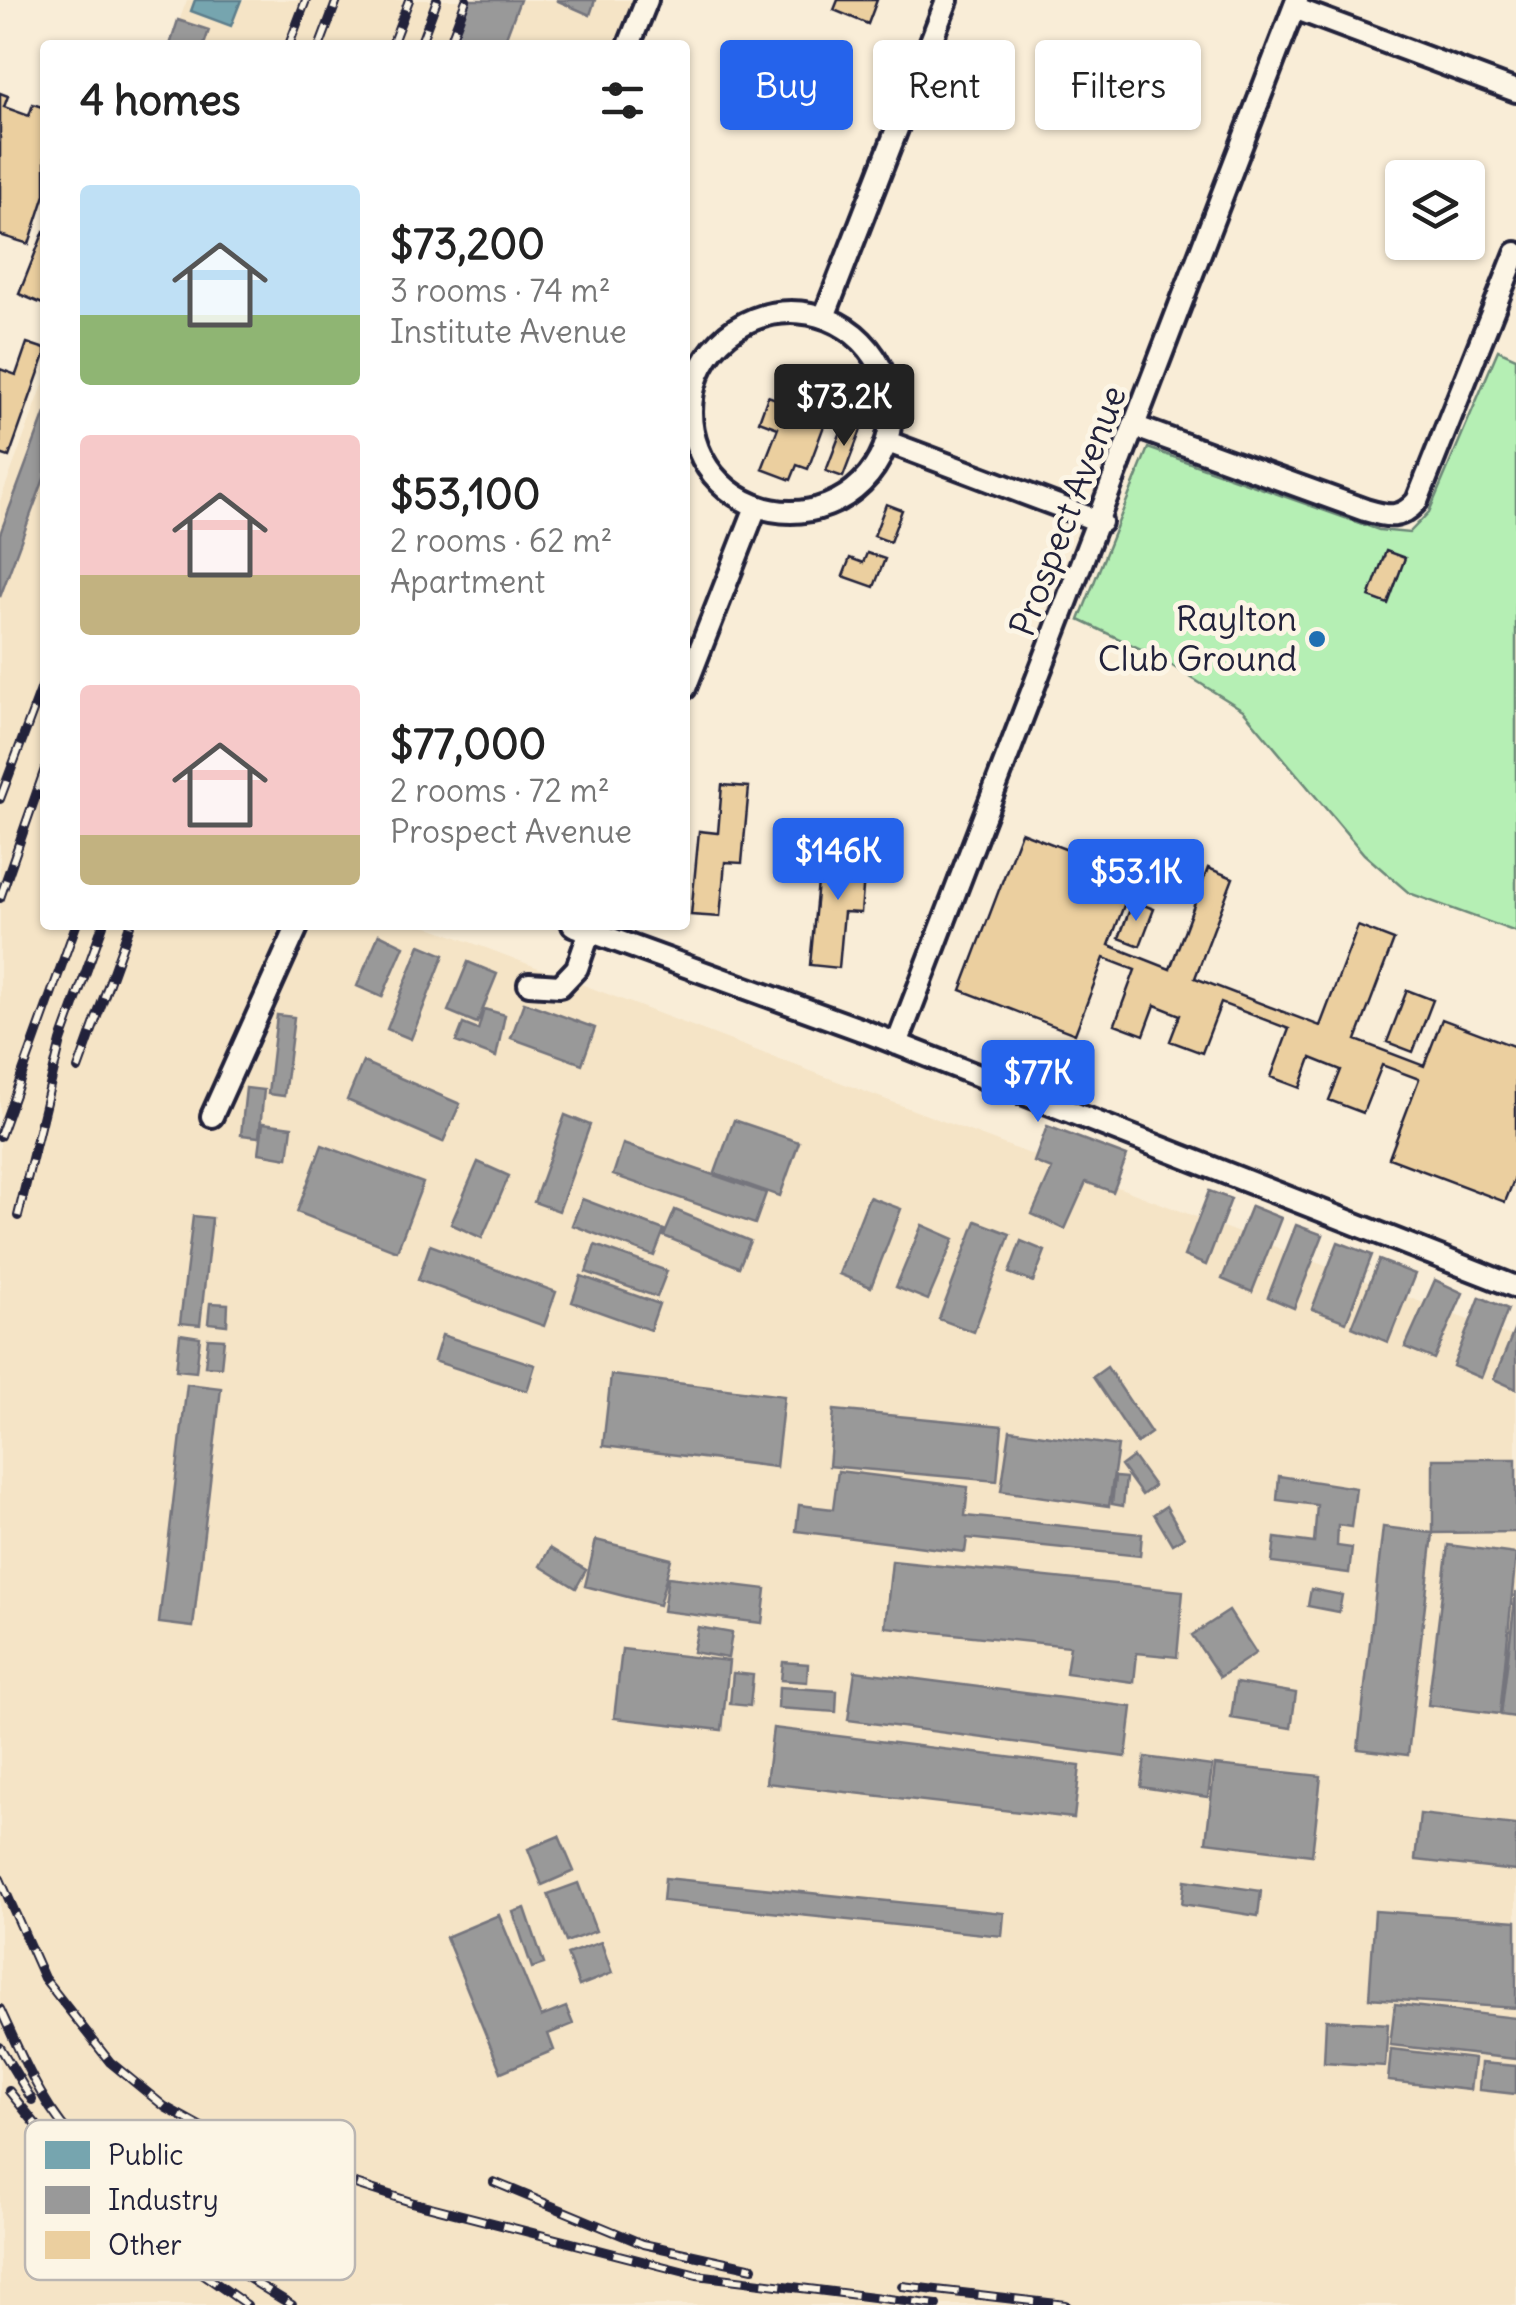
<!DOCTYPE html>
<html lang="en">
<head>
<meta charset="utf-8">
<style>
  body { margin:0; font-family:Delius,sans-serif; background:#f2f2f2; color:#222; height:100vh; display:flex; flex-direction:column; font-size:38px; white-space:nowrap }
  * { box-sizing:border-box; margin:0 }
  p { font-size:32px; color:#767676 }
  .icon { flex:none; width:55px; height:55px; fill:none; stroke:currentColor; stroke-width:2; stroke-linecap:round; stroke-linejoin:round }
  .map { position:relative; flex:1; overflow:hidden }
  .panel { position:absolute; left:40px; top:40px; width:650px; height:890px; display:flex; flex-direction:column; background:#fff; border-radius:10px; box-shadow:0 2px 8px #0004 }
  .panel>* { flex:none }
  .hud { position:absolute; left:720px; top:40px; width:645px; height:90px; display:flex; gap:20px }
  .fabs { position:absolute; left:1385px; top:160px; display:grid; gap:20px }
  .fabs a { display:grid; place-items:center; width:100px; height:100px; border-radius:10px; background:#fff; box-shadow:0 2px 8px #0004; font-size:50px }
  .price { position:absolute; translate:-50% -85px; padding:0 22px; border-radius:10px; background:#2563eb; color:#fff; font-size:32px; line-height:65px; filter:drop-shadow(0 2px 5px #0008) }
  .price::after { content:''; position:absolute; left:50%; top:60px; width:30px; height:22px; margin-left:-15px; background:inherit; clip-path:polygon(0 0,100% 0,50% 100%) }
  .price.active { background:#222; color:#fff }
  ul { padding:0; list-style:none }
  li { display:flex; align-items:center; gap:30px; height:250px; padding:0 40px }
  li span { display:grid; place-items:center; flex:none; width:280px; height:200px; border-radius:10px; color:#555 }
  li>.icon { margin-inline-start:auto }
  span .icon { width:120px; height:120px; fill:#fffc; stroke-width:1 }
  li b { font-size:42px }
  h2 { display:flex; justify-content:space-between; align-items:center; height:120px; padding:0 40px; font-size:42px }
  .pill { padding:0 35px; border-radius:10px; background:#fff; box-shadow:0 2px 8px #0004; font-size:35px; line-height:90px }
  .pill.active { background:#2563eb; color:#fff }
  .map>svg:first-child { display:block }
</style>
</head>
<body>
<div class="map">
<svg width="1516" height="2305" viewBox="0 0 1516 2305">
  <rect width="100%" height="100%" fill="#f9edd7"/>
  <filter id="ink" filterUnits="userSpaceOnUse"><feTurbulence type="fractalNoise" baseFrequency=".01" numOctaves="2"/><feDisplacementMap in="SourceGraphic" scale="20" xChannelSelector="R" yChannelSelector="G"/><feConvolveMatrix kernelMatrix="1 2 1 2 8 2 1 2 1" color-interpolation-filters="sRGB"/></filter>
  <g filter="url(#ink)">
    <path fill="#f5e4c6" d="M187 0H638L621 45H170Z
      M45 380V925H425L1516 1338V2305H0V501Z"/>
    <path fill="#b5efb4" stroke="#6c8878" stroke-width="2.5" d="M1498 350 1516 358V932L1409 893 1364 854 1243 710 1158 657 1079 620 1148 448 1379 530 1409 533 1429 512Z"/>
    <path fill="#76a5af" stroke="#5d7e8c" stroke-width="2.5" d="M195 0H241L231 26 191 11Z"/>
    <path fill="#999" stroke="#75757d" stroke-width="2.5" d="M470 0H520L503 45H453Z
      M556 0H595L590 15Z
      M178 20 209 30 204 45H170Z
      M45 413V476L0 597V534Z
      M379 934 404 946 382 997 357 986Z
      M420 945 444 955 411 1039 387 1029Z
      M468 962 497 974 477 1023 448 1011Z
      M524 1002 595 1028 582 1064 511 1038Z
      M484 1009 505 1015 496 1057 456 1042 463 1024 478 1030Z
      M277 1015 294 1017 284 1096 268 1094Z
      M363 1062 460 1104 443 1142 347 1100Z
      M246 1088 264 1090 259 1137 241 1135Z
      M565 1115 590 1125 559 1211 534 1202Z
      M734 1120 799 1142 780 1196 715 1173Z
      M263 1123 292 1127 288 1158 259 1153Z
      M1047 1126 1127 1156 1113 1192 1086 1182 1065 1229 1032 1214 1052 1169 1034 1162Z
      M623 1144 766 1193 755 1224 613 1175Z
      M322 1145 423 1183 397 1251 297 1212Z
      M478 1162 509 1176 482 1238 451 1224Z
      M1209 1191 1231 1199 1206 1265 1184 1256Z
      M869 1197 901 1209 871 1287 839 1274Z
      M582 1199 664 1230 654 1256 572 1225Z
      M1251 1206 1281 1218 1252 1292 1222 1279Z
      M675 1210 750 1241 739 1267 664 1236Z
      M193 1216 212 1218 200 1325 180 1323Z
      M976 1221 1010 1234 974 1332 939 1319Z
      M922 1225 954 1239 928 1300 896 1287Z
      M1296 1225 1323 1235 1294 1308 1268 1297Z
      M1021 1241 1045 1251 1033 1282 1009 1273Z
      M1338 1242 1372 1255 1346 1322 1312 1309Z
      M430 1245 556 1292 544 1326 418 1280Z
      M595 1245 667 1271 657 1297 586 1272Z
      M1379 1260 1415 1274 1388 1342 1352 1327Z
      M581 1276 659 1304 650 1330 572 1302Z
      M1435 1280 1463 1293 1434 1359 1405 1347Z
      M1480 1297 1508 1309 1481 1378 1453 1366Z
      M210 1303 228 1304 227 1325 208 1323Z
      M1516 1326V1389L1494 1379Z
      M180 1334 200 1337 196 1372 176 1370Z
      M442 1335 535 1365 527 1391 434 1361Z
      M208 1338 224 1339 221 1367 205 1366Z
      M1107 1367 1151 1433 1137 1443 1093 1377Z
      M611 1375 784 1396 776 1467 603 1446Z
      M187 1384 221 1388 193 1627 159 1623Z
      M834 1410 1002 1426 997 1481 829 1466Z
      M1010 1430 1118 1446 1109 1506 1001 1491Z
      M1133 1457 1154 1486 1142 1495 1121 1466Z
      M1433 1459H1516V1532L1433 1533Z
      M838 1471 968 1487 965 1516 1142 1534 1140 1556 967 1538 965 1552 796 1531 799 1505 833 1509Z
      M1279 1476 1356 1488 1351 1527 1338 1525 1337 1546 1352 1548 1349 1573 1272 1563 1275 1538 1314 1543 1317 1505 1277 1500Z
      M1115 1477 1126 1478 1123 1506 1112 1504Z
      M1166 1506 1184 1537 1172 1544 1154 1514Z
      M1383 1527 1433 1533 1408 1755 1358 1749Z
      M596 1540 671 1559 659 1605 585 1586Z
      M1448 1545 1516 1554 1500 1714 1428 1705Z
      M550 1548 586 1570 576 1588 540 1566Z
      M892 1561 1183 1591 1177 1657 1137 1653 1134 1682 1066 1673 1070 1646 885 1627Z
      M668 1577 766 1589 762 1623 663 1611Z
      M1311 1589 1342 1595 1339 1612 1308 1606Z
      M1516 1591V1717L1501 1715Z
      M1229 1611 1256 1653 1220 1677 1192 1635Z
      M698 1627 732 1633 728 1658 693 1652Z
      M622 1649 729 1661 722 1730 614 1718Z
      M783 1662 808 1664 807 1682 781 1680Z
      M855 1671 1132 1707 1126 1757 848 1720Z
      M733 1673 753 1675 750 1706 730 1704Z
      M1236 1683 1296 1693 1291 1728 1231 1718Z
      M779 1687 837 1691 836 1712 778 1708Z
      M773 1728 1080 1766 1074 1818 766 1783Z
      M1145 1757 1212 1766 1208 1797 1141 1787Z
      M1215 1765 1321 1776 1312 1855 1206 1842Z
      M1420 1814 1516 1825V1871L1415 1860Z
      M559 1836 574 1871 542 1885 528 1849Z
      M665 1878 1004 1913 1002 1936 663 1901Z
      M1185 1880 1261 1891 1258 1916 1182 1904Z
      M578 1883 596 1931 566 1942 548 1894Z
      M525 1908 544 1964 532 1968 513 1912Z
      M1375 1911 1516 1921V2008L1369 1998Z
      M499 1915 541 2017 566 2007 573 2024 548 2034 554 2050 501 2072 446 1937Z
      M601 1942 612 1973 579 1986 567 1954Z
      M1395 2004 1516 2018V2059L1390 2045Z
      M1326 2020 1388 2024 1385 2066 1324 2062Z
      M1391 2049 1474 2059 1470 2090 1388 2081Z
      M1481 2063 1516 2066V2094L1479 2090Z"/>
    <path fill="#ebcf9f" stroke="#22223b" stroke-width="2.5" d="M838 0H877L868 24 834 10Z
      M0 93 8 96 4 107 29 116 33 104 45 108V195L29 244 0 235Z
      M44 231H45V305L19 294Z
      M27 343 45 349V355L9 457 0 454V369L16 375Z
      M795 382 824 393 817 410 828 415 808 469 797 465 791 480 762 469 778 428 759 421 768 396 787 403Z
      M845 421 862 427 843 477 826 471Z
      M886 504 902 510 890 542 874 536Z
      M1386 551 1405 558 1388 604 1369 597Z
      M867 553 885 559 874 587 843 576 850 558 863 563Z
      M722 785 749 787 742 863 725 862 720 917 691 915 699 831 718 833Z
      M1021 832 1135 876 1109 945 1170 969 1208 868 1233 878 1195 978 1320 1026 1358 926 1394 940 1356 1040 1424 1066 1442 1019 1516 1047V1175L1505 1202 1389 1158 1419 1079 1382 1065 1363 1113 1329 1100 1341 1070 1311 1058 1300 1088 1271 1077 1289 1029 1221 1003 1202 1053 1170 1041 1180 1015 1155 1005 1144 1035 1115 1024 1135 970 1104 958 1075 1034 961 990Z
      M841 836 867 838 861 913 844 912 839 968 810 965 818 882 837 883Z
      M1133 901 1154 909 1140 946 1119 938Z
      M1407 990 1433 1000 1413 1052 1387 1042Z"/>
    <g fill="none" stroke-linecap="round" stroke-linejoin="round">
      <defs>
        <path id="minor" d="M1294 8 1516 91
          M629 45 647 0
          M691 412a100 100 0 1 1 200 0a100 100 0 1 1-200 0Z
          M824 317 947 0
          M1136 427 1365 510C1389 517 1400 520 1417 501L1516 253
          M888 442 1101 522
          M685 688 756 507
          M573 925 862 1030 1516 1287
          M529 984 560 986 577 968 592 925
          M897 1044 1297 0
          M212 1116 298 925"/>
      </defs>
      <use href="#minor" stroke="#22223b" stroke-width="28"/>
      <use href="#minor" stroke="#fcf5e5" stroke-width="20"/>
      <defs>
        <path id="rail" d="M289 45 306 0
          M320 45 337 0
          M392 45 409 0
          M420 45 437 0
          M449 45 466 0
          M0 799 45 679
          M0 898 45 769
          M78 1069 130 925
          M0 1136 76 925
          M18 1216 61 1041 103 925
          M0 1879 44 1978 110 2062 165 2107 232 2144 411 2202 697 2275 937 2305
          M0 2009C13 2037 25 2066 41 2093 92 2183 205 2252 292 2305
          M0 2047 32 2100
          M9 2091 98 2201 247 2305
          M494 2182 643 2244 753 2268
          M902 2286 1066 2305"/>
      </defs>
      <use href="#rail" stroke="#22223b" stroke-width="10"/>
      <use href="#rail" stroke="#fcf5e5" stroke-width="6" stroke-dasharray="19" stroke-linecap="butt"/>
    </g>
  </g>
  <circle fill="#1f6fb2" stroke="#fcf5e5" stroke-width="4" cx="1317" cy="639" r="10"/>
  <g text-anchor="middle" stroke-width="10" stroke-linejoin="round" paint-order="stroke">
    <g font-size="35" fill="#22223b" stroke="#fcf5e5">
      <text transform="translate(1068 511) rotate(-69)" y="12">Prospect Avenue</text>
    </g>
    <g font-size="35" fill="#22223b" stroke="#fcf5e5" text-anchor="end">
      <text x="1297" y="631">Raylton<tspan x="1297" dy="40">Club Ground</tspan></text>
    </g>
  </g>
  <rect x="25" y="2120" width="330" height="160" rx="15" fill="#fcf5e5" stroke="#bbb6b2" stroke-width="2.5"/>
  <rect x="45" y="2141" width="45" height="28" fill="#76a5af"/>
  <rect x="45" y="2186" width="45" height="28" fill="#999"/>
  <rect x="45" y="2231" width="45" height="28" fill="#ebcf9f"/>
  <g font-size="28" fill="#22223b">
    <text x="108" y="2165">Public</text>
    <text x="108" y="2210">Industry</text>
    <text x="108" y="2255">Other</text>
  </g>
</svg>
<div class="fabs">
<a><svg class="icon" aria-label="layers" viewBox="0 0 24 24"><path d="M12 4l9 5-9 5-9-5zM3 14l9 5 9-5"/></svg></a>
</div>
<b class="price active" style="left:844px;top:449px">$73.2K</b>
<b class="price" style="left:838px;top:903px">$146K</b>
<b class="price" style="left:1136px;top:924px">$53.1K</b>
<b class="price" style="left:1038px;top:1125px">$77K</b>
<div class="hud">
<a class="pill active">Buy</a>
<a class="pill">Rent</a>
<a class="pill">Filters</a>
</div>
<section class="panel">
<h2>4 homes<svg class="icon" aria-label="filters" viewBox="0 0 24 24"><path d="M4 7h16M4 17h16"/><circle cx="9" cy="7" r="2"/><circle cx="15" cy="17" r="2"/></svg></h2>
<ul>
<li><span style="background:linear-gradient(#bfe0f5 65%,#8fb573 0)"><svg class="icon" aria-label="home" viewBox="0 0 24 24"><path d="M3 11l9-7 9 7M6 9v11h12V9"/></svg></span><div><b>$73,200</b><p>3 rooms · 74 m²</p><p>Institute Avenue</p></div></li>
<li><span style="background:linear-gradient(#f6c9c9 70%,#c2b280 0)"><svg class="icon" aria-label="home" viewBox="0 0 24 24"><path d="M3 11l9-7 9 7M6 9v11h12V9"/></svg></span><div><b>$53,100</b><p>2 rooms · 62 m²</p><p>Apartment</p></div></li>
<li><span style="background:linear-gradient(#f6c9c9 75%,#c2b280 0)"><svg class="icon" aria-label="home" viewBox="0 0 24 24"><path d="M3 11l9-7 9 7M6 9v11h12V9"/></svg></span><div><b>$77,000</b><p>2 rooms · 72 m²</p><p>Prospect Avenue</p></div></li>
</ul>
</section>
</div>
</body>
</html>
